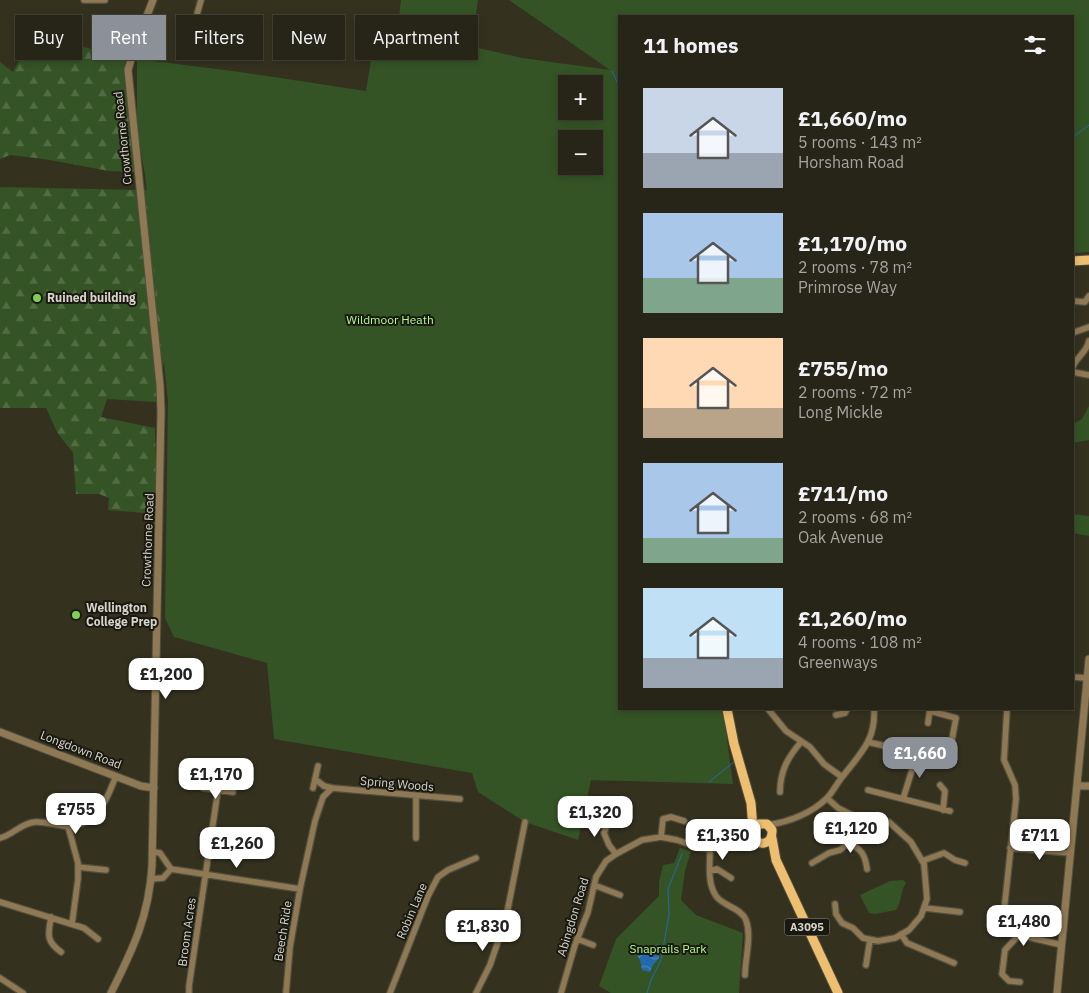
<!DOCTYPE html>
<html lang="en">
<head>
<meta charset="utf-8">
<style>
  body { margin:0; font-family:"IBM Plex Sans",sans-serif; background:#333124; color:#f1f3f6; height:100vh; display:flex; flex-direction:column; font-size:19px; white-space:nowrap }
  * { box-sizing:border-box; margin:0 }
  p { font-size:16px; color:#a4a5a1 }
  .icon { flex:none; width:28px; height:28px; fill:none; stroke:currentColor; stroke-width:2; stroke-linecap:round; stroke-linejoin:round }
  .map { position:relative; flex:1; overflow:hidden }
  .sheet { position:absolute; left:618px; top:15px; width:456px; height:695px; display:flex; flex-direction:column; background:#272517; border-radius:0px; box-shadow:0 2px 8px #0003,0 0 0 1px #434236 }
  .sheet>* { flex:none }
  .guide { position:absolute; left:15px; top:15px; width:475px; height:45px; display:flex; gap:10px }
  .tools { position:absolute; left:558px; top:75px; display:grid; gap:10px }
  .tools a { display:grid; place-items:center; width:45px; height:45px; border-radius:0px; background:#272517; box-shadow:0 2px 8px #0003,0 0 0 1px #434236; font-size:25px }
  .price { position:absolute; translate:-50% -42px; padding:0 11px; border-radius:10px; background:#fff; color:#222; font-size:16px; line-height:32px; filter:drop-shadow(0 1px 2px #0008) }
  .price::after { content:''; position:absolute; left:50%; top:30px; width:15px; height:11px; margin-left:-8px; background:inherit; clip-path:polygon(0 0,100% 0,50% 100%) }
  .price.current { background:#8c9099; color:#fff }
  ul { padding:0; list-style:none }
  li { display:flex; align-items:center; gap:15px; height:125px; padding:0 25px }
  li span { display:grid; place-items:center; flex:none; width:140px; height:100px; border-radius:0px; color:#555 }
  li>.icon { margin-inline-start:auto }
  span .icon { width:60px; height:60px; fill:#fffc; stroke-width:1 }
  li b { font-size:21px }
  h2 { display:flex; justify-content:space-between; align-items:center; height:60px; padding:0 25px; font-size:21px }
  .pill { padding:0 18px; border-radius:0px; background:#272517; box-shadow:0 2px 8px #0003,0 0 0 1px #434236; font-size:18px; line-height:45px }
  .pill.current { background:#8c9099; color:#fff }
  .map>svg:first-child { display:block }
</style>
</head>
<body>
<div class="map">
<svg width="1089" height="993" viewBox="0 0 1089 993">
  <defs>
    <pattern id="forest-firs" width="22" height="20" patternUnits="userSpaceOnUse" patternTransform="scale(1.25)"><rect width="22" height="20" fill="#345425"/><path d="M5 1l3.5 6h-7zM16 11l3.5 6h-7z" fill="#516c43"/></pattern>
    <pattern id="water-waves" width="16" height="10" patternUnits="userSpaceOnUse" patternTransform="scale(1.25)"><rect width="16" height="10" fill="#2369ae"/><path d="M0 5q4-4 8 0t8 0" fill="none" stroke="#4d84bb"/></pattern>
  </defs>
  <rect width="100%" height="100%" fill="#34311f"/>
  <path fill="url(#forest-firs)" d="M54 39 125 58 135 172 109 171 44 159 10 155 0 159V62L13 72 23 54Z
    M0 187 323 194 167 347 156 402 107 399 101 417 155 428 157 514 108 510 109 498 99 494H76L73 453 57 432 46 408H0Z"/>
  <path fill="#345425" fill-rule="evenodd" d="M401 0H478L473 36 398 26Z
    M509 0H1089V252L1073 253 1072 16H619V709H723L733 784 591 780 578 840 525 822 478 792 472 773 274 739 267 663 174 637 165 618 168 401 145 174 137 134V59L240 72 366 91 376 29 465 45 522 58 610 70ZM566 84H594V111H566ZM566 139H594V166H566Z
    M1089 406V440L1073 443V424L1082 419Z
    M1073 514 1089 516V536L1073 533Z
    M680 848 691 851 685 871 681 900 696 915 743 933 739 993H611L599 986 616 939 659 896V882L663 865 674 863Z
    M903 880 906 883C900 891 902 902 896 910L875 914 869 913 860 895 890 881Z"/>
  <path fill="url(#water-waves)" d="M658 944 659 958 653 965 650 972 642 970 640 960 637 955Z"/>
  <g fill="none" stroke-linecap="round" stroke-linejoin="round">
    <path stroke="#2369ae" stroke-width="1" d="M612 71 619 86
      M1072 138 1089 125
      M709 782 734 762
      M647 993 651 980 661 960 669 915 668 889 682 854"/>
    <defs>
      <path id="minor" d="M84 0H105
        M194 25 201 0
        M1072 301 1085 302 1089 296
        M1072 333 1089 327
        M1072 369C1076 356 1086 354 1089 341
        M1072 372 1089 375
        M1072 677 1087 678
        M768 709 786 731 810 747 824 764 842 777
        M836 715 845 713 847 709
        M928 723 930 709
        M868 742 948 761 956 718 930 711
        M315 779 324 786 332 788 460 799
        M940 785 945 791 943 810
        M203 788 233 792
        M313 788 318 766
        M868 790 950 811
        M780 792C780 771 788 757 801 742
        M827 798 838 808 856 817 889 822 911 842 924 864 927 899 921 916 909 930 895 938 878 941 863 938 853 928 842 923 836 914 835 904
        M903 799 917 754
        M610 813V817L604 833 609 845 616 854
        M768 825C789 822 812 813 827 798 833 792 837 783 843 776 860 754 876 740 874 709
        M68 826 78 863V879L72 924
        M661 837 663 819 671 817 684 821
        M0 838C13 835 21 823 35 822 44 821 55 825 65 826 98 827 106 801 116 776
        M416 838V796
        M848 843C862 849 865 855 867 869
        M733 844 752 831
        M1010 848 1071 853
        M710 849C710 864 707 883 716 896 723 906 741 908 746 920 752 937 745 958 745 975
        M153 852 160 853 171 869
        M922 861 944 853 955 860 965 863
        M812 863 829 853 840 850 848 843 856 817
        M78 867 106 870
        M171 869 300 889
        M710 871 717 869 731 878
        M151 879 163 878 171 869
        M594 885 620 895
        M0 902 84 928 98 939
        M925 908 960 912
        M1004 911 1016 799 1015 785 1004 760 1007 709
        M51 917C48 935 46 941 61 952
        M901 934 907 943 954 963
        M577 939 593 945
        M866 965 870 940
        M0 978 23 993
        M1020 982 1009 981 1002 974 1005 950 1017 937H1028L1062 945
        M189 993V986L218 790
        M286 993 290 947 300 889 315 821 323 797 332 788
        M390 993 428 896 438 877 448 870 476 858
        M476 993 490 965 506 918 525 822
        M561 993 575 945 588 912 596 877 606 861 616 854 642 840 661 837 677 840 700 848 710 849 758 843"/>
      <path id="tertiary" d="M0 732 141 786 154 788
        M1078 786H1089
        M111 993C133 949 149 916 152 866L161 411 160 385 128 70 134 49 153 0
        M1057 993 1089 659"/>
      <path id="primary" d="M1072 261 1089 260
        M727 709 734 744 751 803 753 829V836C759 848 773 844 772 830L767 824H759L753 829
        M772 838 776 860 838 993"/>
    </defs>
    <use href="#minor" stroke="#514f3e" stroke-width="8"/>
    <use href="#tertiary" stroke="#514f3e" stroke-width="9"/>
    <use href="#primary" stroke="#514f3e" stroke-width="11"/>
    <use href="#minor" stroke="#8f7854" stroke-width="5.5"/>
    <use href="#tertiary" stroke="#8f7854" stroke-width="7"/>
    <use href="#primary" stroke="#eebf71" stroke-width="9"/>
  </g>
  <g fill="#7fd052" stroke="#1a1911" stroke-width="2">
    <circle cx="37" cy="298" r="5"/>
    <circle cx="76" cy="615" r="5"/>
  </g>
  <g text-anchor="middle" stroke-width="4" stroke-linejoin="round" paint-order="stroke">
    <rect fill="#1a1911" stroke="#9e9d92" stroke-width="1" x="784.5" y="918.5" width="45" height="17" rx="4"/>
    <g font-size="11" font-weight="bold" fill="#d7d5ca">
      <text x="807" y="931">A3095</text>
    </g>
    <g font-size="12" fill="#d7d5ca" stroke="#1a1911">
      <text transform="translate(123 138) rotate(-96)" y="4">Crowthorne Road</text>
      <text transform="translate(148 540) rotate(-88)" y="4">Crowthorne Road</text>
      <text transform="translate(81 750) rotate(21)" y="4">Longdown Road</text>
      <text transform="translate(397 784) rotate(5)" y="4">Spring Woods</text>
      <text transform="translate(412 911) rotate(-67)" y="4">Robin Lane</text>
      <text transform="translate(573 917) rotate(-73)" y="4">Abingdon Road</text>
      <text transform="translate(283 931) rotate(-81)" y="4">Beech Ride</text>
      <text transform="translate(187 932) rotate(-82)" y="4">Broom Acres</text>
    </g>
    <g font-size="12" font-weight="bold" fill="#d7d5ca" stroke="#1a1911" text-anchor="start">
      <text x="47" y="302">Ruined building</text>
      <text x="86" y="612">Wellington<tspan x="86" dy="14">College Prep</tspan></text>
    </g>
    <g font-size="12" fill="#b1fb8d" stroke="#1a1911">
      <text x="390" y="324">Wildmoor Heath</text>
      <text x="668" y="953">Snaprails Park</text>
    </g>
  </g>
</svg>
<div class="tools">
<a>+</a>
<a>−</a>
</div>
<b class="price" style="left:166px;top:700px">£1,200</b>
<b class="price current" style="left:920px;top:779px">£1,660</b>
<b class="price" style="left:216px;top:800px">£1,170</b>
<b class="price" style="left:76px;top:835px">£755</b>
<b class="price" style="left:595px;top:838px">£1,320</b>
<b class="price" style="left:851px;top:854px">£1,120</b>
<b class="price" style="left:723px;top:861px">£1,350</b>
<b class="price" style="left:1040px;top:861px">£711</b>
<b class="price" style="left:237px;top:869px">£1,260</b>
<b class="price" style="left:1024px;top:947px">£1,480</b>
<b class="price" style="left:483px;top:952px">£1,830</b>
<div class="guide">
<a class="pill">Buy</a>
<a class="pill current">Rent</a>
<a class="pill">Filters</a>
<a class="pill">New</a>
<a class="pill">Apartment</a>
</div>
<section class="sheet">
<h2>11 homes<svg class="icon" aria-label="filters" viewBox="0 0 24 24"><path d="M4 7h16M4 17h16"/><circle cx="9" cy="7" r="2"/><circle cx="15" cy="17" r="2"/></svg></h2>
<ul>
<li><span style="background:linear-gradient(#c9d6e8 65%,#9aa5b1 0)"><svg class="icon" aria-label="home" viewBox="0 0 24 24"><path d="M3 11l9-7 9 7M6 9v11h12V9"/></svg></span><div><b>£1,660/mo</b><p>5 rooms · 143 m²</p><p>Horsham Road</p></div></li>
<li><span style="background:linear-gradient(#a9c7e8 65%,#7fa58c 0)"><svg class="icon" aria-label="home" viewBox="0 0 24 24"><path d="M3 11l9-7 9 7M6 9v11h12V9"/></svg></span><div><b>£1,170/mo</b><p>2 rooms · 78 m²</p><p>Primrose Way</p></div></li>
<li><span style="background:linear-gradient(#ffd9b3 70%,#b9a48a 0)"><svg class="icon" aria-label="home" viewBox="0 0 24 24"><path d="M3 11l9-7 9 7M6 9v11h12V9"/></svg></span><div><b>£755/mo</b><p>2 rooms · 72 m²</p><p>Long Mickle</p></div></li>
<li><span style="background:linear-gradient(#a9c7e8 75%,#7fa58c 0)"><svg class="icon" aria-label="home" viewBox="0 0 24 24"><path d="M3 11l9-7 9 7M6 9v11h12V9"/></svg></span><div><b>£711/mo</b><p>2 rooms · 68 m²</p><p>Oak Avenue</p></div></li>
<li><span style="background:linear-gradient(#bfe0f5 70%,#9aa5b1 0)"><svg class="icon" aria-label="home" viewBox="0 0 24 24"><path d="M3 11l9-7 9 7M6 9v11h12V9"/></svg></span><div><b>£1,260/mo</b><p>4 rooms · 108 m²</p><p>Greenways</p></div></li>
</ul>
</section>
</div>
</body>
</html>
